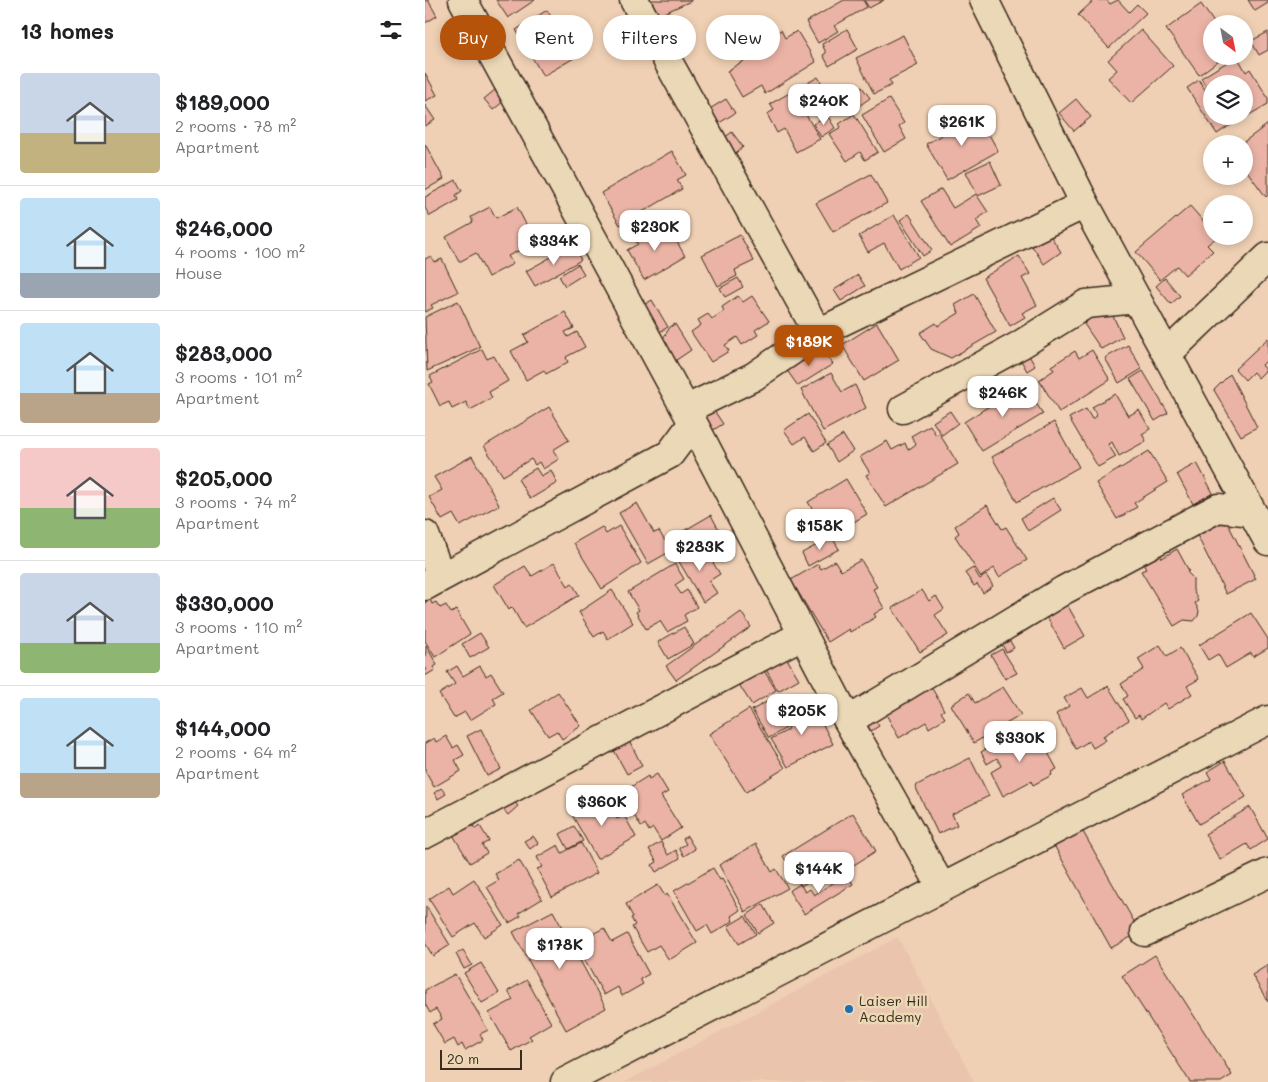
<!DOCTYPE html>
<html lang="en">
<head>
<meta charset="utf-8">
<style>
  body { margin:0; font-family:Mali,sans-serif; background:#f2f2f2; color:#202124; height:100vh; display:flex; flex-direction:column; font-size:19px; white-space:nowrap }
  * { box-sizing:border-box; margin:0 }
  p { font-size:16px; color:#757577 }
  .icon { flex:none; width:28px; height:28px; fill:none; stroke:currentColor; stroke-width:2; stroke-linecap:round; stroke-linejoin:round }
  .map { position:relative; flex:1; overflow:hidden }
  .side { display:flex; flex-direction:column; background:#fff; width:425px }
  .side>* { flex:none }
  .guide { position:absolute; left:15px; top:15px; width:475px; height:45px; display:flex; gap:10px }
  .needle { width:32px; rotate:148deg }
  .fabs { position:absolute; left:778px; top:15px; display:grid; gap:10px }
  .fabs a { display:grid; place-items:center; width:50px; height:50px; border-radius:50%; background:#fff; box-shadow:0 2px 8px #0003; font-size:25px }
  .scale { position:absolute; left:15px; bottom:12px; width:82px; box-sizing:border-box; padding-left:5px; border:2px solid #3b2a1e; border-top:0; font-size:14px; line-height:18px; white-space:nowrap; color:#3b2a1e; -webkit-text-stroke:4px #ebd8b6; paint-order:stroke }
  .price { position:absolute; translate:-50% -42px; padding:0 11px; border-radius:10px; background:#fff; color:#222; font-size:16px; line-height:32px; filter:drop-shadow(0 1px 2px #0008) }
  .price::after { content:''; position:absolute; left:50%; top:30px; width:15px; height:11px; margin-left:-8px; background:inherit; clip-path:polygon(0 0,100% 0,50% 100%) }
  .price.current { background:#b45309; color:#fff }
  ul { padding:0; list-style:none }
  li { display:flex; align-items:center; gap:15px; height:125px; padding:0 20px }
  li+li { border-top:1px solid #e0e0e0 }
  li span { display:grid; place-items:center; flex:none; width:140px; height:100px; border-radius:5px; color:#555 }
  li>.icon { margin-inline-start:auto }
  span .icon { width:60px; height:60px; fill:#fffc; stroke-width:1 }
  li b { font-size:21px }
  h2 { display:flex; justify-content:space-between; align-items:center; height:60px; padding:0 20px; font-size:21px }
  .chip { padding:0 18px; border-radius:22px; background:#fff; box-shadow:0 2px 8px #0003; font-size:18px; line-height:45px }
  .chip.current { background:#b45309; color:#fff }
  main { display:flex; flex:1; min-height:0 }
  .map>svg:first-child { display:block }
</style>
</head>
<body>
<main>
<section class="side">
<h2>13 homes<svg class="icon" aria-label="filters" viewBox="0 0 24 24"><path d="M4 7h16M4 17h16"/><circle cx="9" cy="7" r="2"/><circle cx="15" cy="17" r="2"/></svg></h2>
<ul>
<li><span style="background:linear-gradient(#c9d6e8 60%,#c2b280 0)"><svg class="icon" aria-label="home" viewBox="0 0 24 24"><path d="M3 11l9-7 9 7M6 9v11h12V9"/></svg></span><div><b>$189,000</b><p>2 rooms · 78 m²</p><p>Apartment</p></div></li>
<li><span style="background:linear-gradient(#bfe0f5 75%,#9aa5b1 0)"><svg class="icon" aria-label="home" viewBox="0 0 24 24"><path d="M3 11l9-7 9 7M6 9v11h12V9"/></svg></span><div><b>$246,000</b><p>4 rooms · 100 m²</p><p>House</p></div></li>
<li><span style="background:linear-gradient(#bfe0f5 70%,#b9a48a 0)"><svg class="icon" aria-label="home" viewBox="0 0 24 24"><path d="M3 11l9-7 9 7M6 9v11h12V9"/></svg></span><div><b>$283,000</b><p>3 rooms · 101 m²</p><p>Apartment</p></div></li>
<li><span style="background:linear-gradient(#f6c9c9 60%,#8fb573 0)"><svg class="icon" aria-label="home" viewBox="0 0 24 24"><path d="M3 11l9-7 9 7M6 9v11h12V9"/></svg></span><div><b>$205,000</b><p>3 rooms · 74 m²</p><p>Apartment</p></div></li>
<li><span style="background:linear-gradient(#c9d6e8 70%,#8fb573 0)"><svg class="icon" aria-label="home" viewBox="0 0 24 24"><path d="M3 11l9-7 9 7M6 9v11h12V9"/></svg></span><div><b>$330,000</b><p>3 rooms · 110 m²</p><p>Apartment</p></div></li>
<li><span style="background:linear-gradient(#bfe0f5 75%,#b9a48a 0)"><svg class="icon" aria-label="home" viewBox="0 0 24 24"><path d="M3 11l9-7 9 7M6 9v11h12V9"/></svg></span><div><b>$144,000</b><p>2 rooms · 64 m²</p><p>Apartment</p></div></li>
</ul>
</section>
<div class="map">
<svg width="843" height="1082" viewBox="0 0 843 1082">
  <rect width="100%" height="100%" fill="#efd0b4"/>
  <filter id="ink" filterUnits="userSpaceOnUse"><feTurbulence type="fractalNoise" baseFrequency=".02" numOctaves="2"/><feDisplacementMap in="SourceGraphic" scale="10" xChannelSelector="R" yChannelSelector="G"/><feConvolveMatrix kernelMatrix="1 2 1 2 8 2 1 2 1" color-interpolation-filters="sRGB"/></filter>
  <g filter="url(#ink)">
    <path fill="#eac4ad" d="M473 937 549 1082H200Z"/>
    <path fill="#eab3a5" stroke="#3b2a1e" d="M0 0H3L12 16 0 23Z
      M71 0H110L83 18Z
      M225 0H266V1L232 16Z
      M419 0H438L442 7 409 26 413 31 393 43 381 22Z
      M439 0H459L444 8Z
      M669 0H682L685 4 693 0 704 12 712 4 721 13 684 48 653 15Z
      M823 0H843V3L830 11Z
      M776 4 790 24H786V56H800L774 75 741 29Z
      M122 10 129 22 135 19 156 54 118 76 91 30Z
      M422 29 433 49 404 66 398 55 401 53 397 44Z
      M356 30 360 38 372 31 391 62 340 94 336 86 317 97 302 71 330 54 326 47Z
      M716 30 748 66 706 103 683 78 692 70 683 60Z
      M843 32V50L834 55 826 41Z
      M478 35 493 65 464 80 467 85 449 94 431 58Z
      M812 56 821 72 825 69 843 98V104L805 126 799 116H819V84H786V95L776 78Z
      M0 73 12 95 0 101Z
      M393 77 406 99 380 113 395 139 371 152 359 129 352 133 342 114 349 110 345 104Z
      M774 80 786 99V116H798L804 126 792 134 762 88Z
      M437 87 445 98 427 111 419 99Z
      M71 89 80 100 68 110 59 99Z
      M301 99 310 113 288 127 278 113Z
      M464 99 479 123 474 126 481 139 459 152 437 115Z
      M651 99 666 117 649 131 634 113Z
      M0 105 10 120 0 126Z
      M429 114 453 152 440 160 435 152 422 161 404 134 416 127 414 124Z
      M553 114 573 151 522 180 501 144Z
      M402 115 410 128 396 137 388 124Z
      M843 124V195L841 197 819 167V144H816Z
      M307 132 318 147 307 156 295 141Z
      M0 144 19 179 0 190Z
      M247 151 261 175 252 180 257 189 195 225 176 193Z
      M565 161 576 185 553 196 541 172Z
      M446 174 462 203 408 232 391 203Z
      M31 180 37 191 31 195 33 200 5 216 0 208V197Z
      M516 189 528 208 551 194 563 212 551 220 556 228 525 247 496 201Z
      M765 206 786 230V236L792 237 782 245 788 251 760 275 752 266 735 280 711 252Z
      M65 207 71 218 92 207 105 232 94 238 99 248 83 256 88 264 63 277 51 253 34 262 21 237 48 222 46 217Z
      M484 214 507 250 498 256 475 220Z
      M469 215 494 257 474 269 459 243 443 252 434 236Z
      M230 227 233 234 244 228 260 256 219 280 202 250 213 244 209 239Z
      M315 235 329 261 310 270 312 276 293 286 277 255Z
      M625 235 636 252 619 264 607 246Z
      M148 245 156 260 110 286 101 271Z
      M6 256 9 262 17 259 33 292 6 305 8 308 0 312V259Z
      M594 256 605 274 597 278 612 305 597 313 600 317 585 326 558 278Z
      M153 264 159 274 140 286 134 276Z
      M433 275 440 286 416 301 409 290Z
      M313 278 318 287 300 297 295 288Z
      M740 278 755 296 746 304 731 286Z
      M549 294 571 332 526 358 506 349 495 333 511 323 513 326 534 313 530 305Z
      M313 296 318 302 327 296 344 321 330 330 333 335 317 345 312 337 300 345 304 351 286 362 266 332 276 325 273 320 283 314 287 319 299 311 297 307Z
      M227 300 243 327 228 336 212 309Z
      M33 301 55 347 2 371 0 317Z
      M140 312 149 328 140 332 143 337 152 332 160 347 141 357 143 362 121 374 119 370 101 380 86 351 103 342 99 335Z
      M672 312 688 316 698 337 676 349 659 324Z
      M452 323 474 360 439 381 417 345Z
      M250 324 266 350 247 363 234 345 245 327Z
      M843 338V359L837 365 841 370 833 378 828 372 820 380 810 369Z
      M703 345 717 369 694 383 680 358Z
      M396 347 408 364 373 386 361 369Z
      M57 349 62 359 69 356 83 381 64 392 67 398 45 410 41 402 27 409 24 402 15 406 4 384 8 382 5 376Z
      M667 350 685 380 634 412 614 380 629 370 626 366 650 351 654 358Z
      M602 352 610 366 602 371 594 357Z
      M718 371 743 413 730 421 705 379Z
      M406 373 417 392 430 385 441 408 398 431 376 390Z
      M805 374 832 427 816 436 789 390Z
      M599 384 618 414 557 451 539 422Z
      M690 394 703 416 714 410 725 429 717 434 721 441 694 456 687 442 683 444 691 457 673 467 644 418 661 409 667 419 672 416 667 407Z
      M286 406 298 424 280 435 269 418Z
      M124 407 144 440 128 450 134 459 118 469 114 462 110 465 106 459 78 476 59 446Z
      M525 411 533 423 517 435 508 422Z
      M383 414 401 443 389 451 380 437 369 444 359 430Z
      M629 422 654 467 592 502 567 457Z
      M505 425 511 435 514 433 533 464 461 507 441 475 445 473 435 457 462 441 467 450 480 443 483 450 491 444 486 436Z
      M418 435 428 451 412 462 402 445Z
      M724 451 743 482 709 503 712 507 692 519 671 483Z
      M47 456 74 505 35 526 28 514 17 520 4 497 17 490 9 477Z
      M772 463 788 493 768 504 752 474Z
      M111 468 116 476 126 470 132 483 105 499 93 479Z
      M421 479 442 514 404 537 383 502Z
      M628 498 636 510 603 531 596 518Z
      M212 503 229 533 234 531 246 551 223 564 194 513Z
      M562 505 577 529 581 527 602 560 574 577 569 568 556 577 530 536 534 533 530 526Z
      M286 515 294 530 258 550 250 536Z
      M799 516 831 579 801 594 770 531Z
      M194 526 216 563 177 589 149 543 177 527 181 534Z
      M407 537 414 549 383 566 377 553Z
      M277 545 295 574 284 581 292 593 278 602 253 560Z
      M752 549 764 571 762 572 768 578V590L773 601 770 603 774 611 773 616 769 621 759 620 749 626 716 571 721 569 718 564 734 553 737 558Z
      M436 560 452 587 448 589 459 608 449 614 451 617 425 632 424 629 403 642 366 580 393 564 396 569 410 561 416 571Z
      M129 563 143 586 147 583 154 595 99 628 87 607 84 610 69 585 100 566 107 576Z
      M250 564 259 579 250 585 256 594 262 590 272 607 259 615 262 621 242 632 235 621 221 629 211 612 214 610 203 592Z
      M548 568 555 579 561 575 568 586 558 593 552 584 549 586 540 573Z
      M187 590 208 623 183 639 178 631 169 637 154 612Z
      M497 590 504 601 511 596 519 609 510 615 523 635 495 652 467 608Z
      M5 599 7 604 11 602 15 608 21 605 26 613 31 610 45 634 10 657 0 641V602Z
      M640 601 660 636 639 648 619 612Z
      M316 612 326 627 251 680 241 666Z
      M826 613 843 639V648L828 657 826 653 801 668 793 654 783 660 774 645Z
      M259 627 269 644 243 659 233 642Z
      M55 633 64 647 45 658 37 644Z
      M582 636 589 648 581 652 575 641Z
      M1 645 12 665 8 667 10 670 0 676Z
      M735 645 742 656 755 648 774 679 762 686 767 694 743 709 739 703 716 719 714 715 710 718 698 699 703 696 696 684 719 669 713 659Z
      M577 649 592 673 580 679 566 655Z
      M358 652 374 679 353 691 338 664Z
      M335 664 351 690 327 705 311 680Z
      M32 666 38 676 55 666 61 676 66 673 78 692 68 698 71 704 45 720 40 712 29 718 14 694 30 684 22 672Z
      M503 681 519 710 516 712 520 718 504 728 501 722 474 738 457 707Z
      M683 686 704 720 678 736 681 740 668 748 664 741 651 749 631 714 644 706 639 698 657 688 663 698Z
      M578 687 596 715 549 743 526 705 544 693 550 703Z
      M133 692 156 726 137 739 132 731 123 736 106 710Z
      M354 695 365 712 361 728 344 738 327 710Z
      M387 703 408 744 363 767 346 739 363 730 367 713Z
      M324 709 360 768 321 792 284 734Z
      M448 717 454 726 446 731 440 722Z
      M56 729 76 769 62 776 42 736Z
      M602 730 609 744 616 740 632 769 626 772 627 775 608 785 606 781 578 796 566 772 576 766 572 758 562 764 556 752 566 746 567 749Z
      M21 736 28 748 33 745 39 755 30 760 36 771 9 787 0 771V743L9 738 11 742Z
      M202 736 217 766 202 774 186 745Z
      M545 758 564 796 527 814 532 825 513 834 490 786Z
      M800 761 821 797 774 824 757 795 786 779 782 772Z
      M232 774 243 792 236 796 256 828 236 841 228 828 224 831 220 824 216 827 196 793 223 776 224 779Z
      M16 788 21 794 13 799 9 793Z
      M178 794 192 819 199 815 211 837 172 859 146 813Z
      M84 796 93 806 83 815 74 804Z
      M825 807 843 839 826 850 822 844 795 860 780 834Z
      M428 813 451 851 413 875 407 867 376 886 358 856Z
      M43 818 50 829 55 826 64 841 57 845 62 853 45 863 25 830Z
      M653 823 715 932 686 948 625 838Z
      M149 826 158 841 143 849 135 834Z
      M108 836 113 843 105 849 99 841Z
      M262 836 270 849 259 856 254 848 261 844 258 839Z
      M236 842 243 855 251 850 255 858 231 872 227 865 232 862 224 849Z
      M156 843 172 873 127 897 112 869 117 867 112 857 133 845 137 853Z
      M331 844 347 872 351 869 363 888 320 912 294 865Z
      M94 860 117 899 94 913 96 916 84 923 62 887 74 880 70 874Z
      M288 868 295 880 297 879 315 910 306 916 308 921 287 934 282 925 272 931 249 891Z
      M422 874 428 884 379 914 364 891 375 884 380 892 385 889 389 895Z
      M49 879 78 925 59 937 50 923 28 937 4 899 24 886 28 893Z
      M233 885 240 896 242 894 272 943 244 960 234 945 222 952 207 927 210 925 206 918 208 917 201 904Z
      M338 904 349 923 333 933 322 915Z
      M1 906 25 945 8 956 0 943Z
      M128 911 181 1008 141 1030 88 932Z
      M320 916 331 934 314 944 303 926Z
      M179 928 187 942 202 934 224 974 215 979 218 984 197 996 193 987 179 995 150 943Z
      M38 950 47 965 39 969 31 954Z
      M730 955 807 1075 796 1082H765L697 976Z
      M56 963 74 993 57 1003 39 973Z
      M843 965V1002L827 975Z
      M30 974 63 1030 55 1034 58 1040 40 1050 37 1044 33 1047 29 1039 20 1044 8 1024 17 1019 11 1009 5 1013 0 1004V990Z
      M102 980 126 1023 104 1036 107 1039 86 1051 64 1013 88 1000 83 991Z"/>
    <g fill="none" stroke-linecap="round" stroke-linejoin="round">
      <defs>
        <path id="minor" d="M38 0 268 423 423 721 516 886
          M209 0 393 333
          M559 0 660 204 843 541
          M742 354 843 257
          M478 409 595 345 661 304 712 299
          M0 535 16 577
          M0 586 245 454 268 423 264 408 328 377 393 333 660 204
          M423 721 639 590 793 508 827 512
          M0 834 377 635
          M720 932 843 873
          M140 1082 843 720"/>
      </defs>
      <use href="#minor" stroke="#3b2a1e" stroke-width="31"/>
      <use href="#minor" stroke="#ebd8b6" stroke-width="28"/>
    </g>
  </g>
  <circle fill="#1f6fb2" stroke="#ebd8b6" stroke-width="2" cx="424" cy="1009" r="5"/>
  <g text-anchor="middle" stroke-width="5" stroke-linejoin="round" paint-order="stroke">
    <g font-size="14" fill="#3b2a1e" stroke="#ebd8b6" text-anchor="start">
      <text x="434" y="1006">Laiser Hill<tspan x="434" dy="16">Academy</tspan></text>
    </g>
  </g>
</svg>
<div class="fabs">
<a><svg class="needle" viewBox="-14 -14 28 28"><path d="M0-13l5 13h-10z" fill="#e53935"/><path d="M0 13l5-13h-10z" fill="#757577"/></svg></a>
<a><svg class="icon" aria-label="layers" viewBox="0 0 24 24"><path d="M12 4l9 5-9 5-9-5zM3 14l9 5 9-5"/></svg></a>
<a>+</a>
<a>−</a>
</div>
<div class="scale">20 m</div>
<b class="price" style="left:399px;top:126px">$240K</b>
<b class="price" style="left:537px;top:147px">$261K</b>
<b class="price" style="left:230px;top:252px">$230K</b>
<b class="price" style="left:129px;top:266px">$334K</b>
<b class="price current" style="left:384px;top:367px">$189K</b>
<b class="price" style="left:578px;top:418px">$246K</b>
<b class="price" style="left:395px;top:551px">$158K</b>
<b class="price" style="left:275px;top:572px">$283K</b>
<b class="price" style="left:377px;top:736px">$205K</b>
<b class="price" style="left:595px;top:763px">$330K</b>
<b class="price" style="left:177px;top:827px">$360K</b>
<b class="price" style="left:394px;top:894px">$144K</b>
<b class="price" style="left:135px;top:970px">$178K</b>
<div class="guide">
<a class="chip current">Buy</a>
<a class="chip">Rent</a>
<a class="chip">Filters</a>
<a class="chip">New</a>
</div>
</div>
</main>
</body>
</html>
